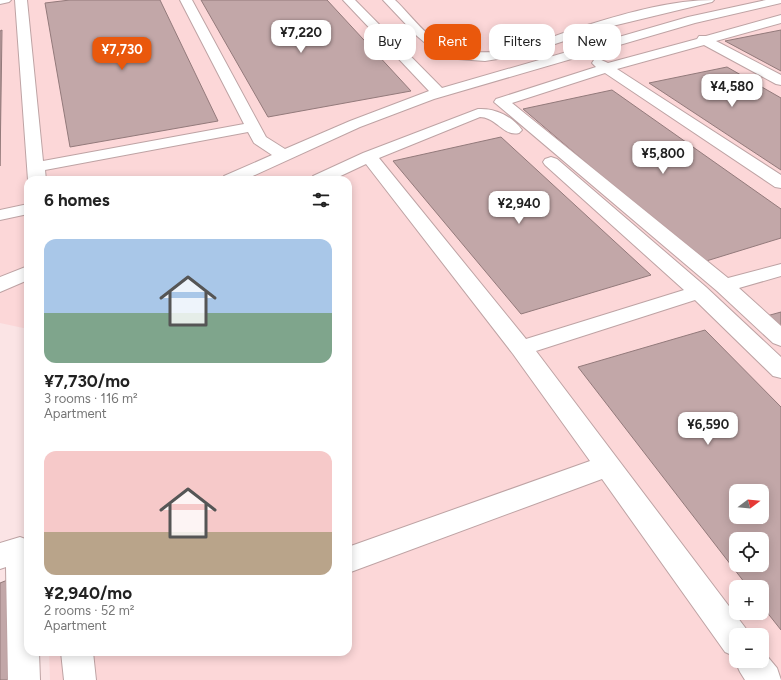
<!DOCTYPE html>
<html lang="en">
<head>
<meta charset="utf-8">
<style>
  body { margin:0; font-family:Figtree,sans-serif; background:#f2f2f2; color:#222; height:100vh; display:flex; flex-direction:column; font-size:15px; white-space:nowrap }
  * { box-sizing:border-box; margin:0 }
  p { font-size:13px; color:#767676 }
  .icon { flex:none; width:22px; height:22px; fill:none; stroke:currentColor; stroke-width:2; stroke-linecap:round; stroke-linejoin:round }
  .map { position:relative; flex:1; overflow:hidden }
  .panel { position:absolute; left:24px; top:176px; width:328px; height:480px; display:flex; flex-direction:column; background:#fff; border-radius:12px; box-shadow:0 2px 10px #0003 }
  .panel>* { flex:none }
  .top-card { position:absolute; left:364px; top:24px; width:357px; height:36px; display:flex; gap:8px }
  .needle { width:26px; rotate:74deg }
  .fabs { position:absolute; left:729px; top:484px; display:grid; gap:8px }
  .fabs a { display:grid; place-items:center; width:40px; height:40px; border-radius:8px; background:#fff; box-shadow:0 2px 10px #0003; font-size:20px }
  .price { position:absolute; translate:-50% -34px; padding:0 9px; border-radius:8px; background:#fff; color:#222; font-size:13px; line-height:26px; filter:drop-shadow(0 1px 2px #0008) }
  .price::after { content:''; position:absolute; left:50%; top:24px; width:12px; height:9px; margin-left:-6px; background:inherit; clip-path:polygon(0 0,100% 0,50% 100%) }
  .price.active { background:#ea580c; color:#fff }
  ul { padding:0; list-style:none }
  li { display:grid; align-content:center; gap:8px; height:212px; padding:0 20px }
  li span { display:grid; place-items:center; height:124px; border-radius:12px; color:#555 }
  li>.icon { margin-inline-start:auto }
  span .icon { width:72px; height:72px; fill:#fffc; stroke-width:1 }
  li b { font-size:17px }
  h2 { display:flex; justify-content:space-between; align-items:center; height:48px; padding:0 20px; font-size:17px }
  .pill { padding:0 14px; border-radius:12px; background:#fff; box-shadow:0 2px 10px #0003; font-size:14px; line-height:36px }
  .pill.active { background:#ea580c; color:#fff }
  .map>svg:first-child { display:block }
</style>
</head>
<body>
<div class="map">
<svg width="781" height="680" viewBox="0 0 781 680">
  <rect width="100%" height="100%" fill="#fbe4e5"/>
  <path fill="#fcd7d8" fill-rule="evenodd" d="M0 0H777L781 2V680H50L49 652H348V180H28V329L0 323ZM736 491H762V517H736ZM736 539H762V565H736ZM736 587H762V613H736ZM736 635H762V661H736Z"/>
  <path fill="#c2a7a8" stroke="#937a7b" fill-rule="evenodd" d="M70 0H160L218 121 70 147 45 3Z
    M201 0H327L411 91 268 117Z
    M2 30 0 166V31Z
    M781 30V71L725 41Z
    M727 67 781 98V170L649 83Z
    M612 90 781 209V238L703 262 523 109Z
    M501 137 651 275 521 314 393 161Z
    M781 312V333L763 317Z
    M705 330 781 407V630L762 606V587H748L578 367ZM736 491H762V517H736ZM736 539H762V565H736Z
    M10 579 12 680H0V583Z"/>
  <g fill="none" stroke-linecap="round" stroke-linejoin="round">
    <defs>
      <path id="minor" d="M0 0H11L9 2 0 4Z
        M15 0H27L43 161 244 124 180 0H192L266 137 285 149 350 121 429 91 343 0H355L442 88 688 17 766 0H781V3L695 23 434 99 360 127 244 180H221L224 176 272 155 254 143 248 132 45 170 46 180H28Z
        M383 0H395C412 16 428 40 450 49 457 52 466 52 474 52 516 55 552 35 591 24 630 12 673 0 714 0L712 2 600 29 522 55 485 61 458 59 437 53 417 36Z
        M781 15V23L716 41 781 75V85L776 84 704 45 617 69 781 175V188L775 187 605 73 512 103 728 278 781 264V276L739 288 781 326V346L773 343 717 291 494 102 496 99 596 67 592 63 594 60 599 59 608 63 697 39 699 36H706Z
        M478 109C495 108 512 116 522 130L519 133C504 137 496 117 480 117L379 158 526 339 684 290 545 165 543 162 545 159 551 157 557 159 706 287 781 357V378L773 376 695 300 536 351 747 630 749 635H736V657L725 652 602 479 348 573V547L590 461 513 354 366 164 332 180H310L313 176 363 153Z
        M28 204V214L0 220V210Z
        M28 266V280L0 292V277Z
        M20 537 28 540V652H39L40 680H8L6 567 0 569V543Z
        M762 650 777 668 781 680H745L740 672 735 661 736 659V661H762Z
        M61 652H93L96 680H64Z"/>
    </defs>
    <use href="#minor" stroke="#bea3a4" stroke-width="2"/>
    <use href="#minor" fill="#fff" fill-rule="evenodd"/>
  </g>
</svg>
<div class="fabs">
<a><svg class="needle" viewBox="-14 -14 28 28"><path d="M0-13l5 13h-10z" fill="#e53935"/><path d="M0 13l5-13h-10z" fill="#767676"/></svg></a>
<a><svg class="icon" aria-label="locate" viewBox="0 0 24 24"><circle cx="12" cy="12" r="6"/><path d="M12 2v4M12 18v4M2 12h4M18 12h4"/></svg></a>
<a>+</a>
<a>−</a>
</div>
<b class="price" style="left:301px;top:54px">¥7,220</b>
<b class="price active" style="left:122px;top:71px">¥7,730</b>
<b class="price" style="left:732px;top:108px">¥4,580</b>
<b class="price" style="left:663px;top:175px">¥5,800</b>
<b class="price" style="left:519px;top:225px">¥2,940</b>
<b class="price" style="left:708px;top:446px">¥6,590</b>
<div class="top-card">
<a class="pill">Buy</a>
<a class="pill active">Rent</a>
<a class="pill">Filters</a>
<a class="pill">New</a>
</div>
<section class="panel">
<h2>6 homes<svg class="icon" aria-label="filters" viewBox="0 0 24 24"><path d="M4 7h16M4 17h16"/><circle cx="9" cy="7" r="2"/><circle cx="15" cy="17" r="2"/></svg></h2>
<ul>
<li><span style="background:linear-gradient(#a9c7e8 60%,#7fa58c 0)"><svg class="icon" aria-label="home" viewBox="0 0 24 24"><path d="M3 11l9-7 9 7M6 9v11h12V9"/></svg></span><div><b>¥7,730/mo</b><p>3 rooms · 116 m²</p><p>Apartment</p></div></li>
<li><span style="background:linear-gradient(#f6c9c9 65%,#b9a48a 0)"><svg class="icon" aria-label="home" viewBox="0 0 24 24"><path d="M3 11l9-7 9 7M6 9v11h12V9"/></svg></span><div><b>¥2,940/mo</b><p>2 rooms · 52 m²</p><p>Apartment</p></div></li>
</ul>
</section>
</div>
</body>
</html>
